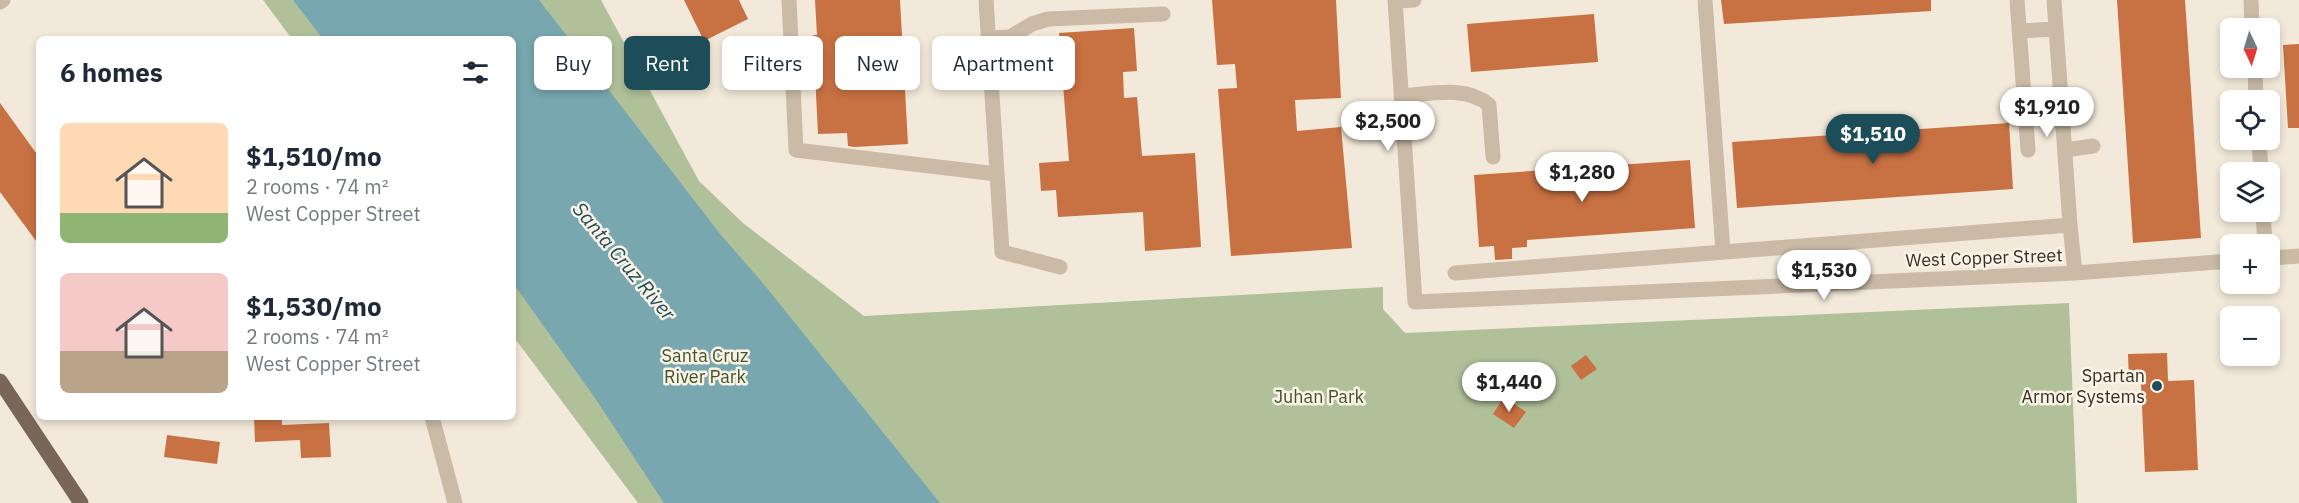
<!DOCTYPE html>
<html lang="en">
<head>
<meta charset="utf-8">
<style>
  body { margin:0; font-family:"IBM Plex Sans",sans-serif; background:#f2f2f3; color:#1f2937; height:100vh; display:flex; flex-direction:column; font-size:22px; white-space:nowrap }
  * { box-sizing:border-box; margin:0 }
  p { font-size:20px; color:#747a83 }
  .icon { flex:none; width:33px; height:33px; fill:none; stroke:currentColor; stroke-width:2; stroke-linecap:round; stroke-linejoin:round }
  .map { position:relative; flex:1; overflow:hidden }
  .side { position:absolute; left:36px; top:36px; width:480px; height:384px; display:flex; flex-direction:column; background:#fff; border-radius:9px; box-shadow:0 3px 9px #0003 }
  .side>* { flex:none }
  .guide { position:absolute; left:534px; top:36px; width:570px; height:54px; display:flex; gap:12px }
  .needle { width:39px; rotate:176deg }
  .fabs { position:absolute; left:2220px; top:18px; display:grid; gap:12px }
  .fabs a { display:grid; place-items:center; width:60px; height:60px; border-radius:9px; background:#fff; box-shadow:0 3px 9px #0003; font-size:30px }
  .price { position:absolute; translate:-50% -51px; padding:0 14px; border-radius:21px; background:#fff; color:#222; font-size:20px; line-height:39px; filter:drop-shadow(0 2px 3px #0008) }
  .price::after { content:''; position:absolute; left:50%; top:36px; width:18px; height:14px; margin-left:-9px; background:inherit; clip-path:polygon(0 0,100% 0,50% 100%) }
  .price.on { background:#1c4d58; color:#fff }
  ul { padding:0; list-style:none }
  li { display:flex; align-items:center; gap:18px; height:150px; padding:0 24px }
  li span { display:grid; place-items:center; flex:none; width:168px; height:120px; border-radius:9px; color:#555 }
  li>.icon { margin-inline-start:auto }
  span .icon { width:72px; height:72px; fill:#fffc; stroke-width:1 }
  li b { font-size:26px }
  h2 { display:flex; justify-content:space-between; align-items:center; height:72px; padding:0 24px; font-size:26px }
  .chip { padding:0 21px; border-radius:9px; background:#fff; box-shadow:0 3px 9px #0003; font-size:21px; line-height:54px }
  .chip.on { background:#1c4d58; color:#fff }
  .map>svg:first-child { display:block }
</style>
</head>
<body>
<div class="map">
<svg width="2299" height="503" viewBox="0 0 2299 503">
  <rect width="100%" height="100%" fill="#f2e9da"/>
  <path fill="#b0c19a" d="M263 0H601L699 181 743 223 864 316 1383 287V309L1405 333 2069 303 2077 503H638L513 336V39H292Z"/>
  <path fill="#78a7af" d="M293 0H539L721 235 762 282 940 503H664L595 398 513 283V39H323Z"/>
  <path fill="#c87142" d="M684 0H739L748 19 704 41Z
    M815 0H900L908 144 854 147 848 146 847 133 818 134 813 35H817Z
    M1212 0H1336L1341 98 1295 100 1297 131 1341 127 1352 248 1231 256 1218 89 1237 88 1235 64 1217 65Z
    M1721 0H1931V11L1724 24Z
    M2117 0H2185L2201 238 2133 243Z
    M1594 14 1598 62 1471 72 1467 24Z
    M1134 28 1137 71 1123 72 1124 98 1137 97 1142 156 1195 153 1201 247 1145 251 1143 212 1058 217 1056 190 1041 191 1039 163 1069 161 1059 33Z
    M2299 44V128H2288L2283 45Z
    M0 103 39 157V245L0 192Z
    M2009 123 2013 189 1737 208 1732 142Z
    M1690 160 1695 228 1527 240V247L1512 248V259L1495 260 1494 246 1479 247 1474 175Z
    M2167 353 2168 381 2194 380 2198 470 2145 472 2141 384H2129L2128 354Z
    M1586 355 1597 369 1581 380 1571 366Z
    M1504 397 1526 412 1514 428 1493 414Z
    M254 417H282V425L329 423 331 457 301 458 300 440 255 442Z
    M167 435 220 442 217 464 164 457Z"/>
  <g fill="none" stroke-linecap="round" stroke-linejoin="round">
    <path stroke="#cabaa6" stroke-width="15" d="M789 0 796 150 997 174
      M986 0 1002 252 1060 267
      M1395 0 1415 302 2075 273 2230 261
      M1705 0 1723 252
      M2017 0 2028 150
      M2054 0 2070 225 2075 273
      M2251 0 2252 28
      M1395 1 1414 0
      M0 2 3 0
      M2019 31 2056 29
      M989 38 1010 37 1032 24 1048 19 1163 14
      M2255 68 2256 100
      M1401 96C1430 94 1466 85 1489 105L1493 157
      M2259 140 2261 172
      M2065 150 2093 146
      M2263 212 2265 244
      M2270 258 2299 256
      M1455 273 2070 225
      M432 417 455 503"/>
    <path stroke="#786658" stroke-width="15" d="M0 381 81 503"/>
  </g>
  <circle fill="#1c4d58" stroke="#faf3e6" stroke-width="2" cx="2157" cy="386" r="6"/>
  <g text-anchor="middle" stroke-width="5" stroke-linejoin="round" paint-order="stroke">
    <g font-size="18" fill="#362d27" stroke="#faf3e6">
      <text transform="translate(1984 258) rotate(-2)" y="6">West Copper Street</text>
    </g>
    <g font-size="18" fill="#40552a" stroke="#faf3e6">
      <text x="705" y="362">Santa Cruz<tspan x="705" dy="21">River Park</tspan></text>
      <text x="1319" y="403">Juhan Park</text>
    </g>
    <g font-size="18" fill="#362d27" stroke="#faf3e6" text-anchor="end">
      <text x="2145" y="382">Spartan<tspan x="2145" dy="21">Armor Systems</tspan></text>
    </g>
    <g font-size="20" font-style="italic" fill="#1c4d58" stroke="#faf3e6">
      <text transform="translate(624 261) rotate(50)" y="7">Santa Cruz River</text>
    </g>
  </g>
</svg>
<div class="fabs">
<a><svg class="needle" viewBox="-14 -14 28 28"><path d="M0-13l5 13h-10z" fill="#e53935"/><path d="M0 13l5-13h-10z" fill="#747a83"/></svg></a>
<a><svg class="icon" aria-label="locate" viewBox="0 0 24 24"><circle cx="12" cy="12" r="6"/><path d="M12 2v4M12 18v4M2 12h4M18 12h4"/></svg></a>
<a><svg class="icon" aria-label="layers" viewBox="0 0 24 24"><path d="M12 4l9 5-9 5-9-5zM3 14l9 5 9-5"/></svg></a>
<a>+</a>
<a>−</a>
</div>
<b class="price" style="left:2047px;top:138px">$1,910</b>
<b class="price" style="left:1388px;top:152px">$2,500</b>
<b class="price on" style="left:1873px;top:165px">$1,510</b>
<b class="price" style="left:1582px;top:203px">$1,280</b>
<b class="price" style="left:1824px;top:301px">$1,530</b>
<b class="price" style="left:1509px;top:413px">$1,440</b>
<div class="guide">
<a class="chip">Buy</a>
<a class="chip on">Rent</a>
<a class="chip">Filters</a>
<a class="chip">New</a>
<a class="chip">Apartment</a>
</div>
<section class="side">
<h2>6 homes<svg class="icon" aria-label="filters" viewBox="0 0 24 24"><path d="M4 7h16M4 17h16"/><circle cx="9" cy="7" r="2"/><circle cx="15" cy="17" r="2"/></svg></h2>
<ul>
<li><span style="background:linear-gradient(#ffd9b3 75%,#8fb573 0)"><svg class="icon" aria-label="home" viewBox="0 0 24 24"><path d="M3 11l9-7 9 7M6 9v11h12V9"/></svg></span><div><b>$1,510/mo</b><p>2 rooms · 74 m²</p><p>West Copper Street</p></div></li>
<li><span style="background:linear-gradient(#f6c9c9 65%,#b9a48a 0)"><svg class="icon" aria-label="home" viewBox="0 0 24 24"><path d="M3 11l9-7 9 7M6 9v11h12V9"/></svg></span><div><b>$1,530/mo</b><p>2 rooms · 74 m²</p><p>West Copper Street</p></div></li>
</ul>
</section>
</div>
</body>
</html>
